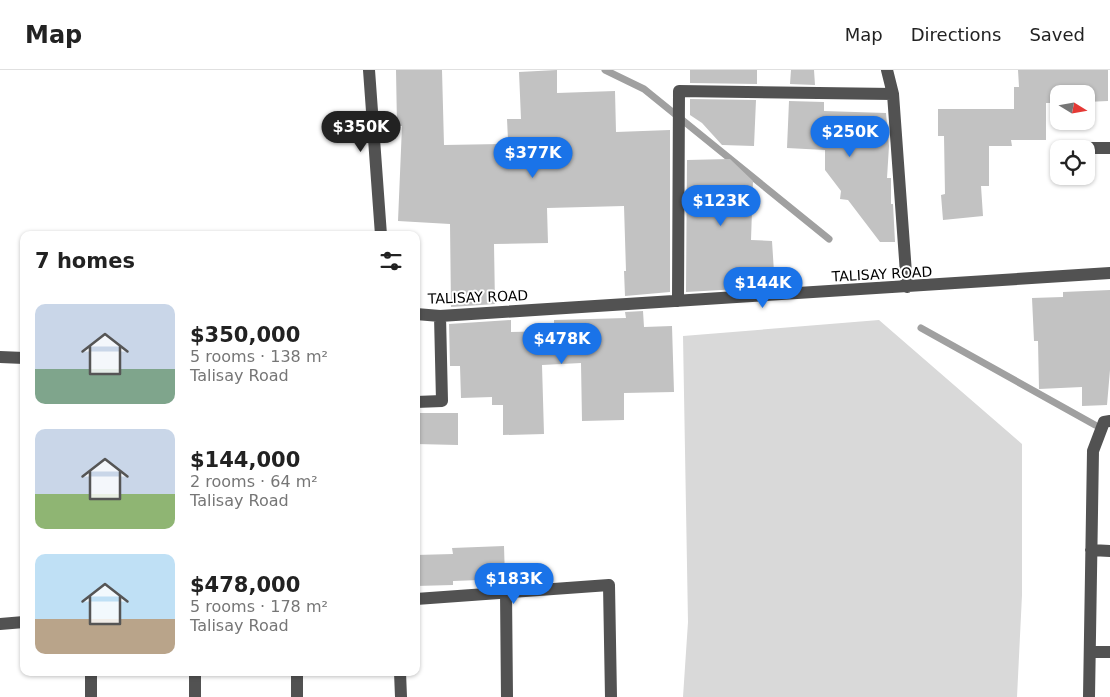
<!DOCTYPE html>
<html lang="en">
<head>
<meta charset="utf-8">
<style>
  body { margin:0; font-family:"DejaVu Sans",sans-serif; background:#f6f6f6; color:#222; height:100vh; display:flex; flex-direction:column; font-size:19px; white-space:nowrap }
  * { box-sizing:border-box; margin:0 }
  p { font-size:16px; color:#767676 }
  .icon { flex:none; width:28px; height:28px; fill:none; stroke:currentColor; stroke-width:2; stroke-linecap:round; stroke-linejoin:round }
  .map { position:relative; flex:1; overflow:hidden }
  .drawer { position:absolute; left:20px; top:161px; width:400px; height:445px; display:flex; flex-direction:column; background:#fff; border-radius:10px; box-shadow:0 1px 4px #0004 }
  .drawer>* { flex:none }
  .needle { width:32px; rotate:101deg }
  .controls { position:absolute; left:1050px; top:15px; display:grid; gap:10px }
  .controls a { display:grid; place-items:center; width:45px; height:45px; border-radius:10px; background:#fff; box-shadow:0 1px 4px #0004; font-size:25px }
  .price { position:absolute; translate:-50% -42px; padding:0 11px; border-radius:18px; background:#1a73e8; color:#fff; font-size:16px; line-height:32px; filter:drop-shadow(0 1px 2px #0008) }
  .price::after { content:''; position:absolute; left:50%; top:30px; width:15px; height:11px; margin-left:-8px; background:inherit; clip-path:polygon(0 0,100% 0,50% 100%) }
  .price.current { background:#222; color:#fff }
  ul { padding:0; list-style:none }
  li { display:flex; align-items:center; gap:15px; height:125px; padding:0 15px }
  li span { display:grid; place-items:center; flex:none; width:140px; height:100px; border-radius:10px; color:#555 }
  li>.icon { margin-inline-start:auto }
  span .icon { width:60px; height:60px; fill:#fffc; stroke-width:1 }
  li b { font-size:21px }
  h2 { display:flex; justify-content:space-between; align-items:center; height:60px; padding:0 15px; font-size:21px }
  header { display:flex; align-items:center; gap:30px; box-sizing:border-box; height:70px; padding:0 25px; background:#fff; border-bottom:1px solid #e0e0e0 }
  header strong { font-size:24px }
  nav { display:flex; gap:28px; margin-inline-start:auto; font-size:18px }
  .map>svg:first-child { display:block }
</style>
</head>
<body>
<header>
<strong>Map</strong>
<nav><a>Map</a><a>Directions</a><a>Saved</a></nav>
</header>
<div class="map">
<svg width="1110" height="627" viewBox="0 0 1110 627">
  <rect width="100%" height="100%" fill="#fff"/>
  <path fill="#d9d9d9" d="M879 250 1022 374V525L1017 627H683L688 552 683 266Z"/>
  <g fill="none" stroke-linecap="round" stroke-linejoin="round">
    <path stroke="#a0a0a0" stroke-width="7" d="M605 0 644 19 829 169
      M921 258 1095 355"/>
  </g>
  <path fill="#c2c2c2" d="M396 0H442L444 75 501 74 500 70H508L507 49H521L519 2 557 0V23L615 21 616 62 670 60V222L625 226 624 201H626L624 136 547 138 548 173 494 174 495 234 451 237 450 154 398 151 402 56H397Z
    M690 0H757V14L690 13Z
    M791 0H814L815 15 790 14Z
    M1018 0H1108V31L1086 32V24H1059V33H1046V70H1011L1012 76H989V116H981L983 146 943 150 941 125 945 124 944 66H938V39H1014V17H1019Z
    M690 29 756 30 754 76 722 75 702 53 690 45Z
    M789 31 824 32V41L886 43 889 76 887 108H891V134H893L895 172H880L848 130 840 129 841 121 825 100V80L787 78Z
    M730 89 753 111 751 170 772 171 774 202 739 203V219L686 222 687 90Z
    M1110 220V300L1107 335 1082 336V317L1039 319 1038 271H1034L1032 228 1063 227V222Z
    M643 241 644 257 672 256 674 322 624 323V350L582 351 581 293 542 295 544 364 503 365V335H492V327L461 328 460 296H450L449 254 511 250V262L554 261V250L626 248 625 242Z
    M416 343H458V375L416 374Z
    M504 476 505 509 453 511V515L416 516V485L453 484 452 478Z"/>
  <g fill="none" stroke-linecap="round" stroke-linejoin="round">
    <path stroke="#525252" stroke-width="12" d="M369 0 381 165
      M887 0 893 24 907 217
      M1066 78H1110
      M678 231 679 21 893 24
      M416 244 440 246 1110 203
      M0 287 24 288
      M416 332 442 331 440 246
      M1091 480 1110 481
      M506 522 507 627
      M416 529 609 515 611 627
      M0 554 24 552
      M1090 582H1110
      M91 602V627
      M195 602V627
      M297 602V627
      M400 602 401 627
      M1089 627 1093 381 1104 352 1110 351"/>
  </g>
  <g text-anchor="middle" stroke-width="4" stroke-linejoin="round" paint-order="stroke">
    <g font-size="14" fill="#000" stroke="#fff">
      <text transform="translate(882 204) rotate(-3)" y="5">TALISAY ROAD</text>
      <text transform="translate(478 227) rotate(-2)" y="5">TALISAY ROAD</text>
    </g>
  </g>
</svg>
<div class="controls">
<a><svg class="needle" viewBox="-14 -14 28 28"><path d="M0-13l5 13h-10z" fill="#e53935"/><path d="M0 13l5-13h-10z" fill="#767676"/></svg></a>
<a><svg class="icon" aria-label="locate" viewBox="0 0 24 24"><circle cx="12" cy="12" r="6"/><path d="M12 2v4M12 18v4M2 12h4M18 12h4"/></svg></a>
</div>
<b class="price current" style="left:361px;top:83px">$350K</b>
<b class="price" style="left:850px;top:88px">$250K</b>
<b class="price" style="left:533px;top:109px">$377K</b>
<b class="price" style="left:721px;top:157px">$123K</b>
<b class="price" style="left:763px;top:239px">$144K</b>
<b class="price" style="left:562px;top:295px">$478K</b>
<b class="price" style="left:514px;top:535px">$183K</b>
<section class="drawer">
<h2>7 homes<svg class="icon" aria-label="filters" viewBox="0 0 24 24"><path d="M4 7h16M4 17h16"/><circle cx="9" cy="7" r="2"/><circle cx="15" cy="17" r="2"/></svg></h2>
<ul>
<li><span style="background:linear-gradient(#c9d6e8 65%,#7fa58c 0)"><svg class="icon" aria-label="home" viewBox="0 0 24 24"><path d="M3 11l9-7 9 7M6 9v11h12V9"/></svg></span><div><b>$350,000</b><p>5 rooms · 138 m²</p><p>Talisay Road</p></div></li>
<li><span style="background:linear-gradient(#c9d6e8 65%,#8fb573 0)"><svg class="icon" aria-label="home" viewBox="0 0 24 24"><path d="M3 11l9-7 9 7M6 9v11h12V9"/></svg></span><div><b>$144,000</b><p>2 rooms · 64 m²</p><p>Talisay Road</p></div></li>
<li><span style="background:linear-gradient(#bfe0f5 65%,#b9a48a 0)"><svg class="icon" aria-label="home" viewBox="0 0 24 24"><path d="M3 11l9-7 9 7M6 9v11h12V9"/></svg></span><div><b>$478,000</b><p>5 rooms · 178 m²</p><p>Talisay Road</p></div></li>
</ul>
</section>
</div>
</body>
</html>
